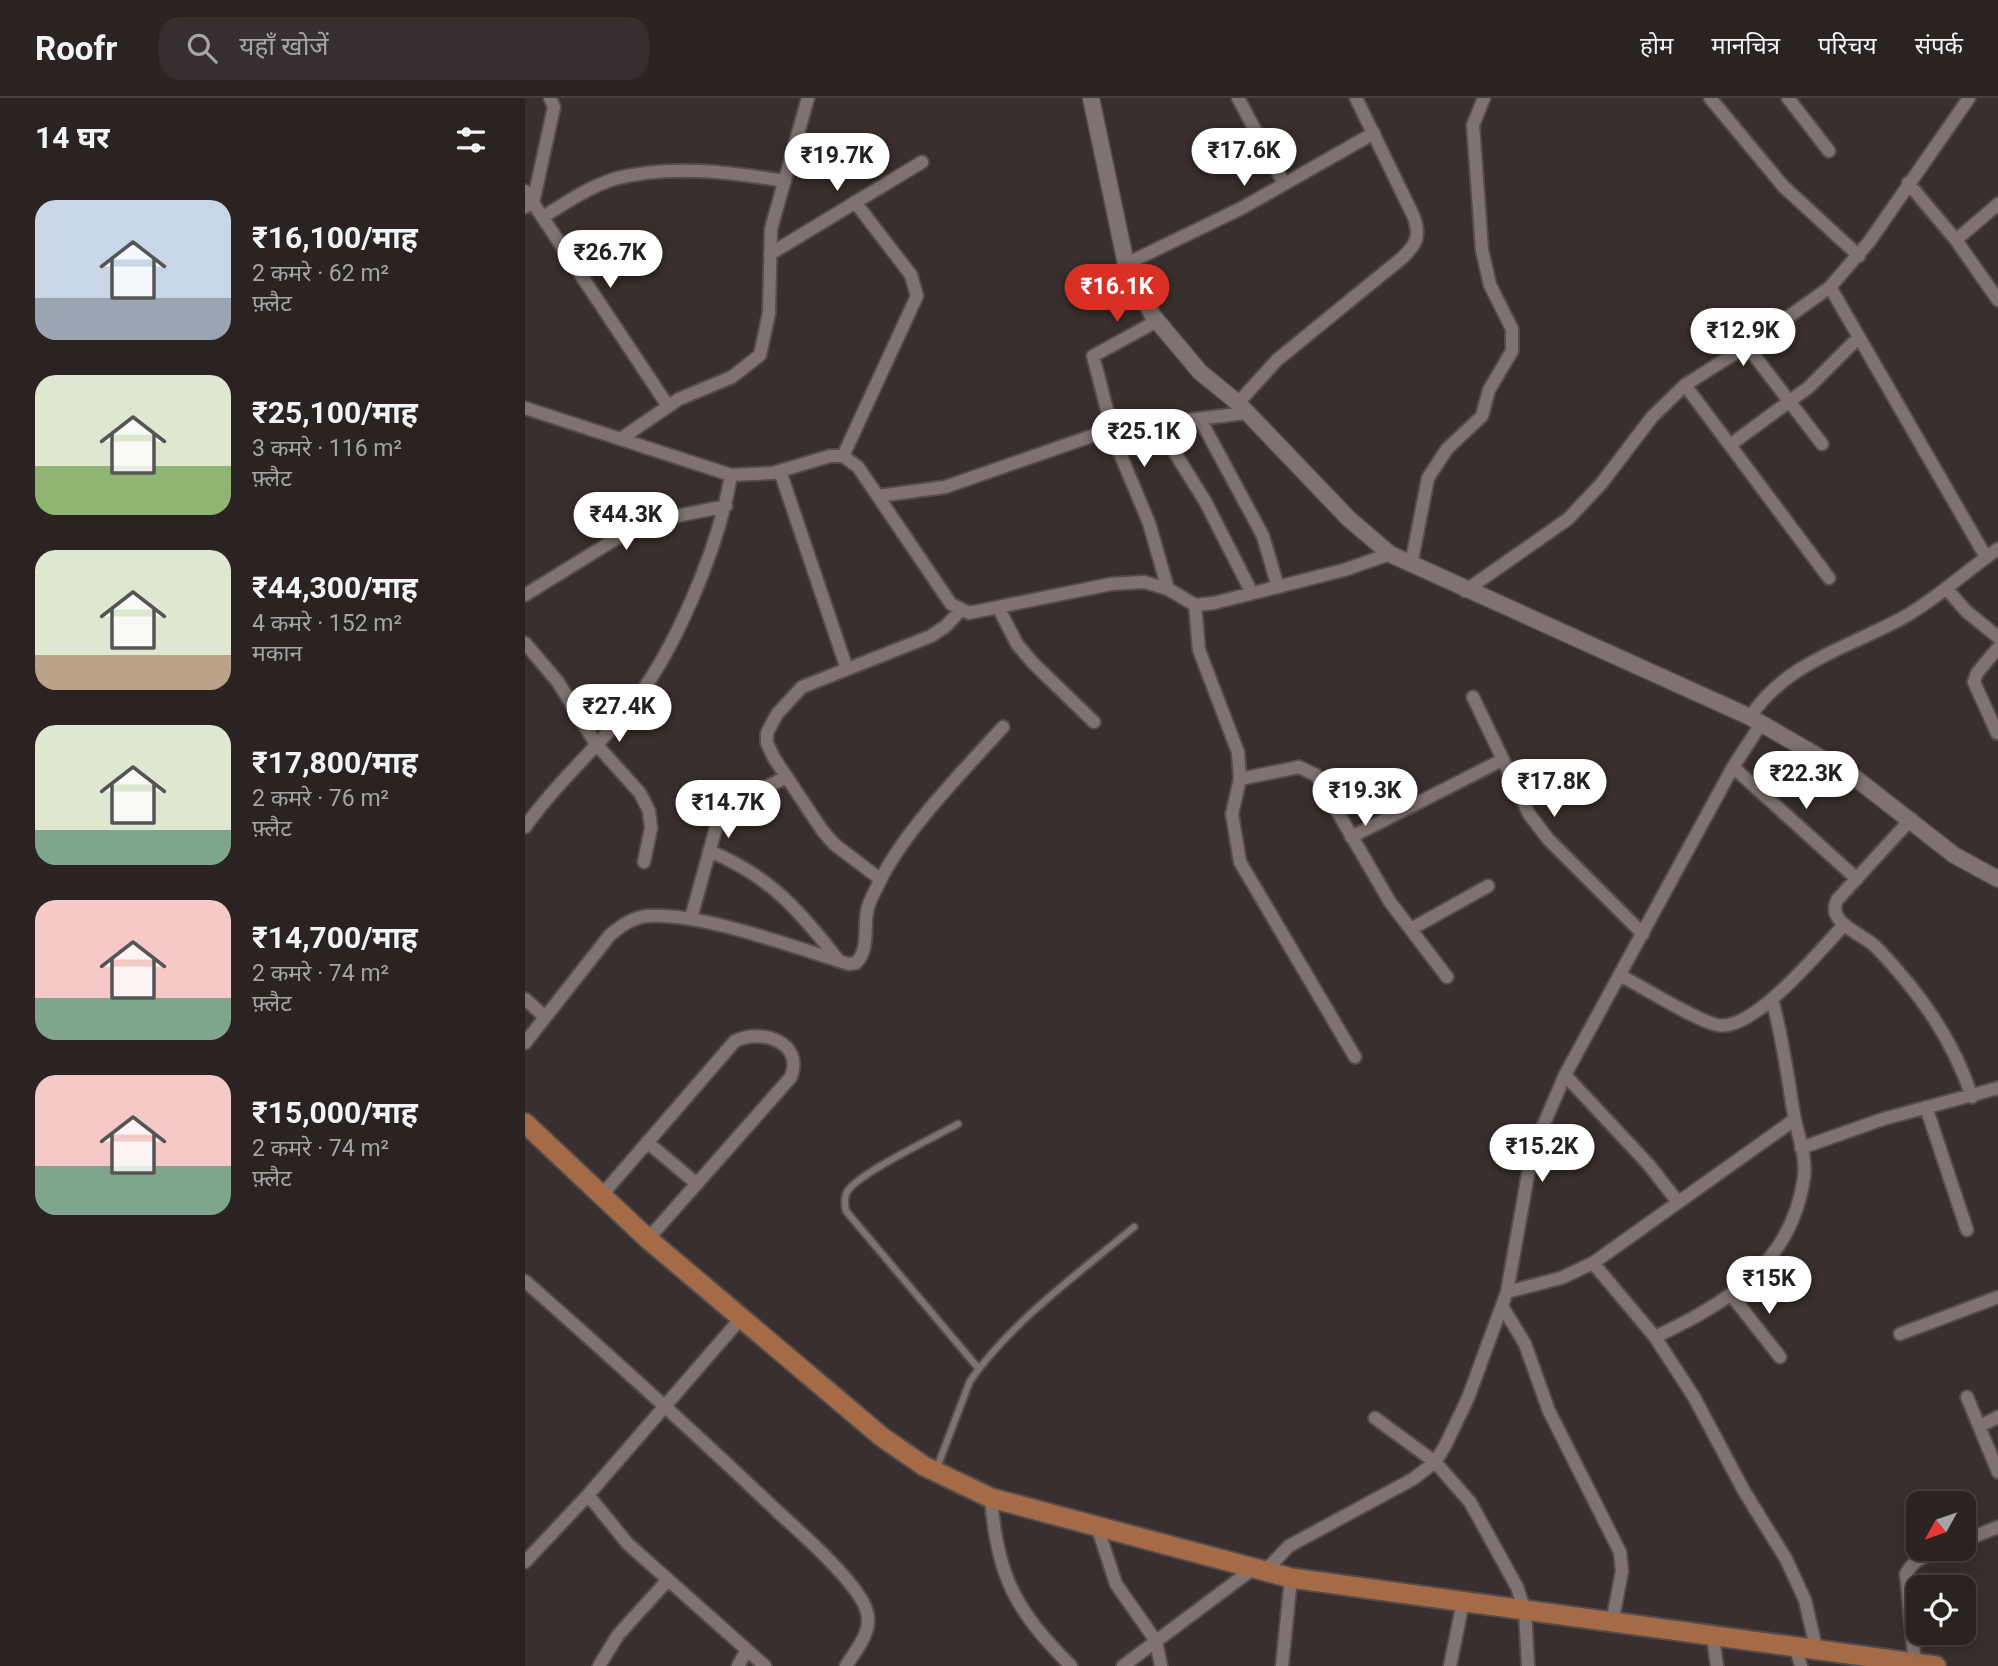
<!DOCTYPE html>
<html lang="hi">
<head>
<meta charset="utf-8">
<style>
  body { margin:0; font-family:Roboto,"Noto Sans Devanagari",sans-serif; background:#372f2f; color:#f1f3f6; height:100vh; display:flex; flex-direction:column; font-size:26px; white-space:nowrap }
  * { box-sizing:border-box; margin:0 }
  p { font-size:23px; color:#a6a4a5 }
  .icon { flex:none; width:38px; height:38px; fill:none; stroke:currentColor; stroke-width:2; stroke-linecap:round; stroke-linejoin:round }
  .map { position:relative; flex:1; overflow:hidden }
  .details { display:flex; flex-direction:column; background:#2b2322; width:525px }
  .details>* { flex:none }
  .needle { width:46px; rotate:230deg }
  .buttons { position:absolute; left:1381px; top:1393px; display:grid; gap:14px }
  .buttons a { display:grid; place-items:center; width:70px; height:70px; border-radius:14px; background:#2b2322; box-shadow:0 4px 18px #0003,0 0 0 2px #474040; font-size:35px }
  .price { position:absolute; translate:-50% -60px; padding:0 16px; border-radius:24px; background:#fff; color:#222; font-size:23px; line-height:46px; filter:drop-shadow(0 2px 4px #0008) }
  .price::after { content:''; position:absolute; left:50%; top:42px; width:21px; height:16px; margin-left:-10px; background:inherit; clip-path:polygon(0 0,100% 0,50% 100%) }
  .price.active { background:#d93025; color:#fff }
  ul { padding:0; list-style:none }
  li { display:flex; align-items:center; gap:21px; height:175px; padding:0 35px }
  li span { display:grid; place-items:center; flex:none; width:196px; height:140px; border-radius:21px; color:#555 }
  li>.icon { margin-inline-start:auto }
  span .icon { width:84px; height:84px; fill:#fffc; stroke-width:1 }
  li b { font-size:30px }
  h2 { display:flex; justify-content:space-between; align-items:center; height:84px; padding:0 35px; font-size:30px }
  header { display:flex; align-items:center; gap:42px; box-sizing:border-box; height:98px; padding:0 35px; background:#2b2322; border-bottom:2px solid #474040 }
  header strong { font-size:33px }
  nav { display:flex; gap:38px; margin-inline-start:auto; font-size:24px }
  .search { width:490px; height:63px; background:#372f2f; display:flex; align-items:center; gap:18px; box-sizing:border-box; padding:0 24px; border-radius:21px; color:#a6a4a5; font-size:26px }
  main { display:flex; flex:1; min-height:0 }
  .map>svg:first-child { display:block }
</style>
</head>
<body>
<header>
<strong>Roofr</strong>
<div class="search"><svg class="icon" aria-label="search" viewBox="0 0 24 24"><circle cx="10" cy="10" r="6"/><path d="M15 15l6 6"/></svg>यहाँ खोजें</div>
<nav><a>होम</a><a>मानचित्र</a><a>परिचय</a><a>संपर्क</a></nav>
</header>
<main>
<section class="details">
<h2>14 घर<svg class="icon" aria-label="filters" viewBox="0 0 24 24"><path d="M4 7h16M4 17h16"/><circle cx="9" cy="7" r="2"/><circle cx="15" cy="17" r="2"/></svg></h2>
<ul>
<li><span style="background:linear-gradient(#c9d6e8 70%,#9aa5b1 0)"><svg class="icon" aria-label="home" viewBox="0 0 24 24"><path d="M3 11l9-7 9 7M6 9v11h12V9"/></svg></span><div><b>₹16,100/माह</b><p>2 कमरे · 62 m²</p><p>फ़्लैट</p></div></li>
<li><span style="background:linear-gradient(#dfe7d0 65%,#8fb573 0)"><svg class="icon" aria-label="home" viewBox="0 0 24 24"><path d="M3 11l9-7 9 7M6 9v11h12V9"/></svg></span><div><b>₹25,100/माह</b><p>3 कमरे · 116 m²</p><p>फ़्लैट</p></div></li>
<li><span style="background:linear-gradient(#dfe7d0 75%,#b9a48a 0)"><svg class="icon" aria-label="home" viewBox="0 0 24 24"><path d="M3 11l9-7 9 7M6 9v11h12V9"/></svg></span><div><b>₹44,300/माह</b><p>4 कमरे · 152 m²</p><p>मकान</p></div></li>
<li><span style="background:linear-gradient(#dfe7d0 75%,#7fa58c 0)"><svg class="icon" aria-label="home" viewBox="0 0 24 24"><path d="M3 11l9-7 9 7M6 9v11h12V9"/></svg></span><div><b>₹17,800/माह</b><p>2 कमरे · 76 m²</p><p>फ़्लैट</p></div></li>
<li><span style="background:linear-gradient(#f6c9c9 70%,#7fa58c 0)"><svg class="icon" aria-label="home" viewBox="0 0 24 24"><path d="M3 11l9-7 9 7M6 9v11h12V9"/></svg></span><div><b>₹14,700/माह</b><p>2 कमरे · 74 m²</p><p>फ़्लैट</p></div></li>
<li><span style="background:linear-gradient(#f6c9c9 65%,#7fa58c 0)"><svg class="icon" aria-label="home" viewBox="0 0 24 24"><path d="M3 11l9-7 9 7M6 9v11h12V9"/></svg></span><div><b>₹15,000/माह</b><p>2 कमरे · 74 m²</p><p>फ़्लैट</p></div></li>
</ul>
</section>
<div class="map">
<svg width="1473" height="1568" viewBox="0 0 1473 1568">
  <rect width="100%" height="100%" fill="#392f2e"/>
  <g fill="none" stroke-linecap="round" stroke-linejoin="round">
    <defs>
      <path id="service" d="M433 1026C412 1038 327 1078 321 1096 319 1102 320 1108 321 1113L454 1271
        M411 1372 445 1283C486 1224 554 1175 609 1129"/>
      <path id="minor" d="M713 0 759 86
        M1185 0 1258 88 1334 158
        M1263 0 1304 53
        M1383 85 1431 142 1473 202
        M0 93 143 308
        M0 109 8 105 29 9 25 0
        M18 119C40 105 64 89 89 81 144 66 205 74 260 83
        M1431 142 1473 106
        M245 156 397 64
        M601 166 717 110 849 35
        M1305 189 1461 459
        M632 223 568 258 591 346 624 425 643 491
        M1222 248 1297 346
        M1160 287 1304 480
        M713 305 752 262 877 160C892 146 896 137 888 117L831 0
        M0 310 206 377 248 375 305 358H318L333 369 426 506 444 515 586 486 619 484 643 491 670 507 689 505 819 472 865 456
        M675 321 738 438 753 489
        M633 328 680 403 727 495
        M97 340 154 301 207 279 235 257 244 215 246 131 283 0
        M1205 347 1284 289 1334 239
        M318 358 392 198 386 177 330 104
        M255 373 322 571
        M353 398 420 389 587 331 722 315
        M886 467 903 380 922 351 957 318 964 292 987 253V231L965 187 957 152 948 27 959 0
        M1421 490 1441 513 1473 539
        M940 493 1043 421 1076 386 1127 319 1160 287 1234 240 1305 189 1344 144 1444 0
        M0 497 97 437 137 421 201 408
        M670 507 674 552 713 654 715 681 707 716 715 764 830 959
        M473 509 492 546 508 565 569 624
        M0 545 33 584 71 646 115 695 124 713 126 730 119 764
        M948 599 1004 716 1023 741 1118 836
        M1225 619C1262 563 1324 550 1381 518 1414 499 1442 472 1473 451
        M1472 635 1449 584 1452 575 1473 550
        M1208 669 1332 781
        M715 681 774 669 791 677 865 804 922 879
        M1386 721 1312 802C1301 826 1338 835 1352 850 1394 894 1428 941 1447 999
        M0 729C30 687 68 653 102 613 149 557 194 449 206 377
        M826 739 977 662
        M184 753C244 777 275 813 314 863
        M355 781 309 746 297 732 249 660 242 645V635L252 616 277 589 406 538 421 528 435 513
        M166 820 195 715 207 705 262 679
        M886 831 963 788
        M1096 878C1120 890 1168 921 1192 927 1228 935 1295 852 1319 827
        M0 901 20 919
        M0 945 85 837C96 828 108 819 123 818 176 814 271 850 324 866L331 865C344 852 339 831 342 814 343 805 348 797 352 789 375 737 439 672 478 629
        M1040 977 1124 1067 1153 1104
        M1401 1009 1442 1132
        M122 1044 172 1086
        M1276 1050 1358 1021 1473 990
        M76 1098 210 943C237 930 279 944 266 979L123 1141
        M1068 1165 1130 1239 1169 1299 1219 1393 1261 1461 1280 1502 1292 1554
        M0 1183C85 1258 169 1334 252 1413 274 1433 332 1484 341 1511 349 1533 332 1550 321 1568
        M982 1194 1036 1180 1068 1165 1269 1022
        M1207 1198 1255 1259
        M977 1208 1000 1246 1024 1313 1095 1454 1097 1473 1087 1525
        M1375 1236 1473 1199
        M1130 1239C1202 1205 1267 1166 1279 1079 1282 1057 1271 1033 1268 1011 1262 974 1257 937 1247 901
        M1442 1299 1473 1374
        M850 1320 910 1364 945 1404 992 1489 1000 1513 1003 1568
        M1455 1328 1473 1319
        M63 1397 103 1446 240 1568
        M466 1400C472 1479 491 1513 546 1568
        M573 1431 591 1486 631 1543 636 1568
        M1438 1443 1473 1429
        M0 1464 63 1397 217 1219
        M740 1473 764 1448 888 1381 910 1364 920 1348 943 1300 982 1194 1007 1054 1040 977 1208 669 1236 626
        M1188 1539 1192 1568
        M1271 1551 1276 1568
        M1390 1566 1381 1476C1389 1460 1403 1457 1419 1451
        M74 1568 93 1537 142 1483
        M213 1568 222 1552
        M598 1568 729 1470
        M757 1568 766 1480
        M925 1568 938 1504"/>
      <path id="tertiary" d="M566 0 601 166 628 218 675 274 713 305 824 421 865 456 1225 619 1329 679 1429 757 1473 781"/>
      <path id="primary" d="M0 1025 123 1141 357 1339 399 1368 466 1400 766 1480 1411 1568"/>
    </defs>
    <use href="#service" stroke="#544c4b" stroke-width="10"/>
    <use href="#minor" stroke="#544c4b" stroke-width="16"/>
    <use href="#tertiary" stroke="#544c4b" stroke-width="19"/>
    <use href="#primary" stroke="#544c4b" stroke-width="23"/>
    <use href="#service" stroke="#7f7372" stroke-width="6"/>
    <use href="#minor" stroke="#7f7372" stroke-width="12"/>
    <use href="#tertiary" stroke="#7f7372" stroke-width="16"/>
    <use href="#primary" stroke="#a56b46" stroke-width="19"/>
  </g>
</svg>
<div class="buttons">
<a><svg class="needle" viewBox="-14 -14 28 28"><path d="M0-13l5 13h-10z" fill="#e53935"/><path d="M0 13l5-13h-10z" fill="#a6a4a5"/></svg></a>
<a><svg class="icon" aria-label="locate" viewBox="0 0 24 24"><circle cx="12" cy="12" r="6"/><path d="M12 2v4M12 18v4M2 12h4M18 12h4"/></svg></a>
</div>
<b class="price" style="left:719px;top:90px">₹17.6K</b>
<b class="price" style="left:312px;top:95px">₹19.7K</b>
<b class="price" style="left:85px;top:192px">₹26.7K</b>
<b class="price active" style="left:592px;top:226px">₹16.1K</b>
<b class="price" style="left:1218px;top:270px">₹12.9K</b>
<b class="price" style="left:619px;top:371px">₹25.1K</b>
<b class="price" style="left:101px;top:454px">₹44.3K</b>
<b class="price" style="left:94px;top:646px">₹27.4K</b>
<b class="price" style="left:1281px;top:713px">₹22.3K</b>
<b class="price" style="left:1029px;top:721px">₹17.8K</b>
<b class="price" style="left:840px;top:730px">₹19.3K</b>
<b class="price" style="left:203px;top:742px">₹14.7K</b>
<b class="price" style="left:1017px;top:1086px">₹15.2K</b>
<b class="price" style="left:1244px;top:1218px">₹15K</b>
</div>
</main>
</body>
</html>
